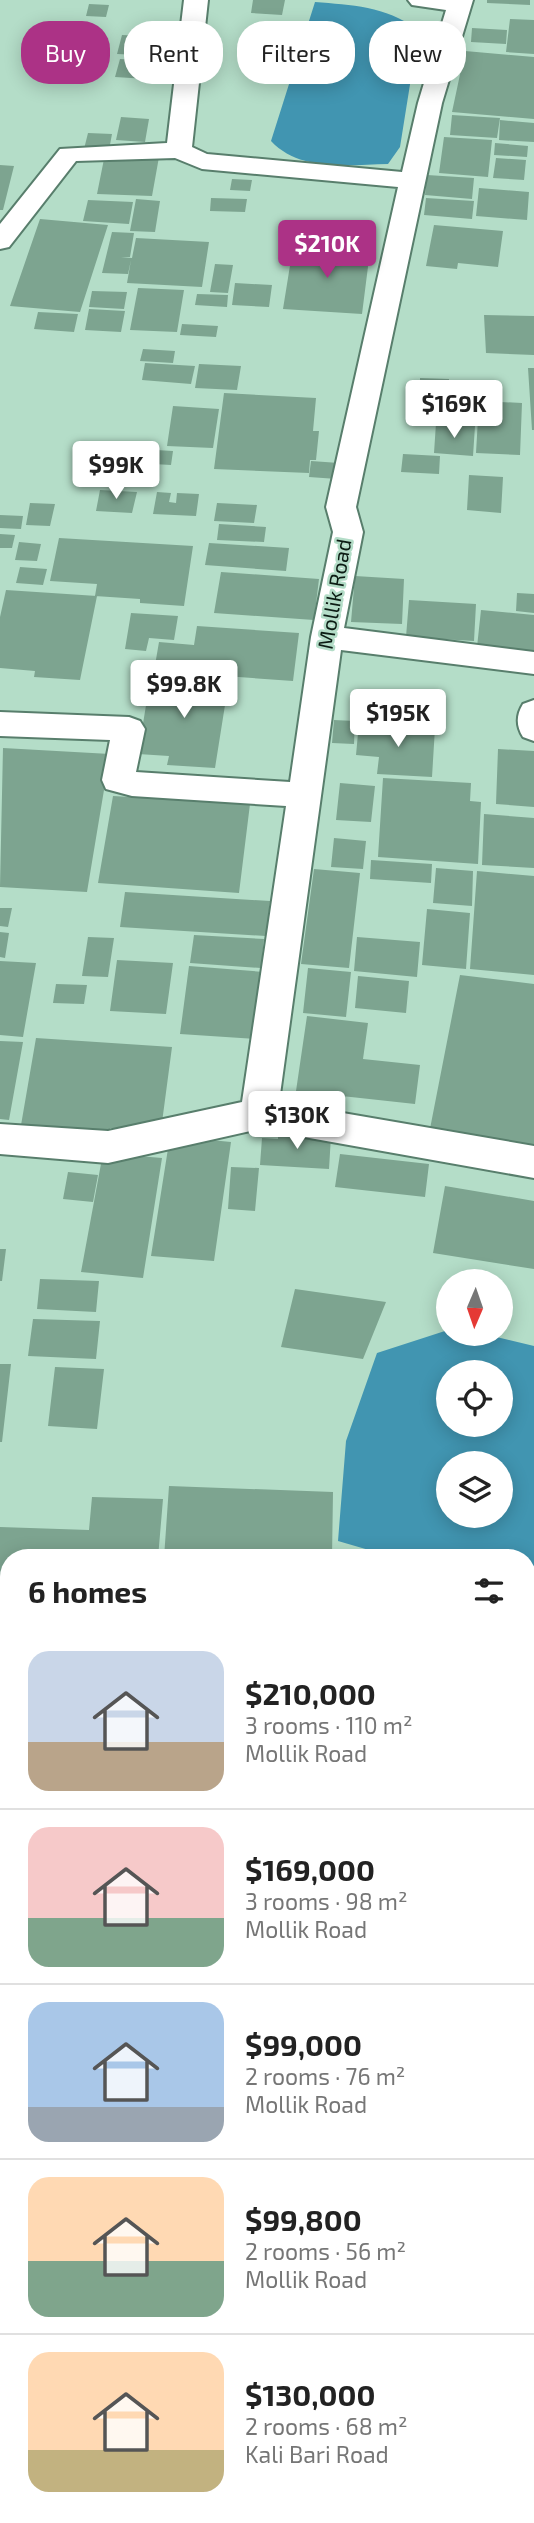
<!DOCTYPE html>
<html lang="en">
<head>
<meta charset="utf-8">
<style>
  body { margin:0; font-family:"Exo 2",sans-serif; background:#f2f2f2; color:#222; height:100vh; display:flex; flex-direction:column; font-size:26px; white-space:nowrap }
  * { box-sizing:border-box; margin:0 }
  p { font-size:23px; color:#767676 }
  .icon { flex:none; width:38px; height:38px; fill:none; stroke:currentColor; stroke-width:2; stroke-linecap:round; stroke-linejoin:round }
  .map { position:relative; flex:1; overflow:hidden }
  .details { position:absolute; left:0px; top:1549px; width:536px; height:975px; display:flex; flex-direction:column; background:#fff; border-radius:28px 28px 0 0; box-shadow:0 4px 18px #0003 }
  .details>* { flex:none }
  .guide { position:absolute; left:21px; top:21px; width:494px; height:63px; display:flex; gap:14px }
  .needle { width:46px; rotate:182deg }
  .tools { position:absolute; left:436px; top:1269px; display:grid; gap:14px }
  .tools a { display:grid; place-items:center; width:77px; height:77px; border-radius:50%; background:#fff; box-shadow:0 4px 18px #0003; font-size:35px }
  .price { position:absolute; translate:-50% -60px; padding:0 16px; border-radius:7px; background:#fff; color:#222; font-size:23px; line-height:46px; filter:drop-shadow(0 2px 4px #0008) }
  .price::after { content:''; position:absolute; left:50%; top:42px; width:21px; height:16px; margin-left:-10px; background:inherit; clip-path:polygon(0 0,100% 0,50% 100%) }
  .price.current { background:#ac3286; color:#fff }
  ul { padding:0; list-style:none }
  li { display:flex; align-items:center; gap:21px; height:175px; padding:0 28px }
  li+li { border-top:2px solid #e0e0e0 }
  li span { display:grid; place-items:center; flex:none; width:196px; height:140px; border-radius:21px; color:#555 }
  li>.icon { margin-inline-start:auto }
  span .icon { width:84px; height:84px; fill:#fffc; stroke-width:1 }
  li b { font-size:30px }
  h2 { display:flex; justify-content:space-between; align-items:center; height:84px; padding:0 28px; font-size:30px }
  .tag { padding:0 24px; border-radius:28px; background:#fff; box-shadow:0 4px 18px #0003; font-size:24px; line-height:63px }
  .tag.current { background:#ac3286; color:#fff }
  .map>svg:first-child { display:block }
</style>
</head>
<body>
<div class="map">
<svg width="534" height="2523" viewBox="0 0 534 2523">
  <rect width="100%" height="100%" fill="#b4ddc8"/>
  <path fill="#4195b1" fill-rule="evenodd" d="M315 2C351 5 386 6 416 29V47L400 147 388 164C348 165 300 172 271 141Z
    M448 1330V1334H484L534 1346V1592H527V1558L393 1557 338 1541 346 1441 377 1353ZM500 1372V1424H448V1372ZM448 1463H500V1516H448Z
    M527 1901 534 1905V2073L527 2094Z"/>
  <path fill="#7da490" d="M253 0H285L282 15 251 13Z
    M487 0H530V5L487 3Z
    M89 4 109 5 106 17 86 16Z
    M510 19 534 20V54L506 52Z
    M472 28 507 30 506 44 471 42Z
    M122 35 165 37 161 56 117 54Z
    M465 51 534 57V119L452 112Z
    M120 59 151 61 147 79 115 77Z
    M452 115 500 118 497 138 450 135Z
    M121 117 149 119 145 142 116 140Z
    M500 120 534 123V142L499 140Z
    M88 133 112 134 109 150 84 149Z
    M444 137 492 140 488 177 439 173Z
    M495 143 528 146 527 157 494 155Z
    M105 154 159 157 152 196 97 194Z
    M496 158 526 160 524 180 493 178Z
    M0 165 14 166 3 210H0Z
    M427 175 474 178 472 199 425 195Z
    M232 179 252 180 250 191 230 190Z
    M479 188 529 192 527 220 476 216Z
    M211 198 247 199 245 212 210 211Z
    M426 198 474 201 472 219 424 215Z
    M136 199 160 201 155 232 130 231Z
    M88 200 133 202 129 224 83 221Z
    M40 219 108 225 80 312 10 306Z
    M434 225 503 231 498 267 458 263 457 269 426 266Z
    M112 232 134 233 130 257H121L132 258 136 238 209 242 202 287 127 283 131 260 128 274 102 273Z
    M293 247 370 251 362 314 283 309Z
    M215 264 233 265 228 293 210 292Z
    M235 283 272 285 269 307 232 305Z
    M138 288 184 290 177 332 130 330Z
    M92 291 127 292 124 309 89 307Z
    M197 294 228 295 227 307 195 305Z
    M89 309 125 311 121 332 85 330Z
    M38 312 78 314 74 332 34 329Z
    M484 315 534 316V355L486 353Z
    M182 324 218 326 216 337 180 335Z
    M143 349 175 351 173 363 140 361Z
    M145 363 195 366 191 384 142 380Z
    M199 364 241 366 237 390 195 388Z
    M528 368H534V430H532Z
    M420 378 449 379V397L420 396Z
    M224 393 316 398 313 431H319L316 460H310L309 473 214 469Z
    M479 401 522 403 520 455 476 453Z
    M173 406 219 409 213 448 167 446Z
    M436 423 475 426 473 456 434 453Z
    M139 449 173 451 171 465 136 463Z
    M403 454 440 456 439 474 401 472Z
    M311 461 339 463 337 479 309 477Z
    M469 475 503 477 501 513 467 510Z
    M100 490 137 492 132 513 96 511Z
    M157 492 171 493 169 502 176 503 177 493 199 494 196 516 153 514Z
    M30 503 55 504 50 526 26 525Z
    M217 503 257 505 254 523 214 521Z
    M0 515 23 516 21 529 0 528Z
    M219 524 266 527 264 542 217 540Z
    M0 534 15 535 12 548H0Z
    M59 538 193 546 184 606 140 603V599L95 596 97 584 50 581Z
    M19 542 41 544 37 561 15 560Z
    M209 543 289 548 286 571 205 565Z
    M20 567 47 569 43 585 16 583Z
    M221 572 319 579 314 620 214 613Z
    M355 576 404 579 402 624 351 622Z
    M6 590 97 596 80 680 34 677 35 671 0 668V617Z
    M517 593 534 594V613L516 611Z
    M409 600 476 604 474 641 406 637Z
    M481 610 534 615V652L477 647Z
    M131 613 178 616 174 640 149 638 146 651 125 649Z
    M197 626 299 633 293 681 154 671 159 642 194 645Z
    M151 675 229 680 215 768 167 765 169 756 138 754Z
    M334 720 355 721 354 744 332 743Z
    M359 723 435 728 432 777 377 774 379 757 356 755Z
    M3 748 110 754 87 892 0 887Z
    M498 749 534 751V807L496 804Z
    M383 778 471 783 470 801 481 802 478 864 378 857Z
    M340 783 375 786 371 822 336 820Z
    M113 796 250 804 239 893 98 883Z
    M484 814 534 818V868L482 865Z
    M334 838 366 841 363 869 331 867Z
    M371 860 432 864 431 883 370 879Z
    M436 868 473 871 472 906 433 903Z
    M314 869 360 873 349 968 301 964Z
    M477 871 534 876V975L470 969Z
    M125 892 270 901 266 936 120 927Z
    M0 908H12L8 927 0 926Z
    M427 909 470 913 466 969 422 965Z
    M0 932 9 933 5 958 0 957Z
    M194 935 264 939 261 968 190 963Z
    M88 937 114 938 108 977 82 976Z
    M357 937 420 942 417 977 354 971Z
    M117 960 173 963 166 1014 110 1011Z
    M0 961 36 963 23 1037 0 1035Z
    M189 966 264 972 257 1039 180 1034Z
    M308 968 351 972 346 1017 303 1013Z
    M460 975 534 984V1154L428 1139Z
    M358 976 409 981 406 1013 355 1008Z
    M56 984 87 985 84 1004 53 1003Z
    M307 1016 368 1023 363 1059 420 1065 415 1104 296 1091Z
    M36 1038 172 1047 161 1130 110 1128 109 1137 20 1131Z
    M0 1041 23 1042 9 1120 0 1119Z
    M278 1133 331 1136 329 1169 260 1165 262 1138 278 1139Z
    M170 1136 231 1142 214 1261 151 1256Z
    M103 1153 162 1158 143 1278 81 1272Z
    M340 1154 429 1164 425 1197 335 1187Z
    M231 1167 259 1168 255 1211 228 1209Z
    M68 1172 98 1175 93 1202 63 1199Z
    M445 1186 534 1201V1269L433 1253Z
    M0 1249H6L2 1281H0Z
    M40 1279 99 1281 96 1312 37 1309Z
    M295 1289 386 1302 363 1359 281 1347Z
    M33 1319 100 1321 96 1359 28 1356Z
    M0 1364H11L2 1442H0Z
    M55 1367 104 1369 97 1429 48 1426Z
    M169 1486 333 1492 332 1558H164Z
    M92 1497 163 1499 158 1558H9V1601H0V1527L89 1530Z
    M1 2340 9 2344V2515H17L13 2523H0Z
    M527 2512 534 2516V2523H511L513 2515H527Z
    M147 2515H263L259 2523H143Z
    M280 2515H453L450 2523H276Z"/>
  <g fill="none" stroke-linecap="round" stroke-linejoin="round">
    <defs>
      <path id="minor" d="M184 0H208L192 147 207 154 402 172 418 103 446 10 412 5 408 0H473L442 103 356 507 363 532 344 628 534 652V674L341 650 279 1102 534 1146V1178L259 1129 108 1163 0 1154V1124L108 1131 242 1102 286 806 132 796 106 789 102 780 110 740 0 736V712L129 717 140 721 145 729 136 772 290 782 311 637 333 532 326 507 398 187 202 169 175 158 76 161 9 247 0 249V224L60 149 167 143Z
        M534 700V741L523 737C516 726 516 715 523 704Z
        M534 2199V2274L527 2277V2202Z
        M452 2515H506L504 2523H450Z"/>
    </defs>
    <use href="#minor" stroke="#587e6c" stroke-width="4"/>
    <use href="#minor" fill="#fff" fill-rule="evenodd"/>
  </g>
  <g text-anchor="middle" stroke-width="5" stroke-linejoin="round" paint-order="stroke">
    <g font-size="21" fill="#0c1c14" stroke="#b4ddc8">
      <text transform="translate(335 594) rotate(-80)" y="7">Mollik Road</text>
    </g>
  </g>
</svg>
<div class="tools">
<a><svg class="needle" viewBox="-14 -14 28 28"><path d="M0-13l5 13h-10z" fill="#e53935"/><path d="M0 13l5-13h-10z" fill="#767676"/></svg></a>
<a><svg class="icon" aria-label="locate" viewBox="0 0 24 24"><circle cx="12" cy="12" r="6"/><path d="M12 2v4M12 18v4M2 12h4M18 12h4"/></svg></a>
<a><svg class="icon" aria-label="layers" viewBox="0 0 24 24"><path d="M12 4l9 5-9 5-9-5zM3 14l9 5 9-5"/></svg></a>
</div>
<b class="price current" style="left:327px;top:280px">$210K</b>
<b class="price" style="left:454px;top:440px">$169K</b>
<b class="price" style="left:116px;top:501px">$99K</b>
<b class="price" style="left:184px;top:720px">$99.8K</b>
<b class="price" style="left:398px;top:749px">$195K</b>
<b class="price" style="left:297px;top:1151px">$130K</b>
<div class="guide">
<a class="tag current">Buy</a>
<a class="tag">Rent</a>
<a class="tag">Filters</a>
<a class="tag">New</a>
</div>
<section class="details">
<h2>6 homes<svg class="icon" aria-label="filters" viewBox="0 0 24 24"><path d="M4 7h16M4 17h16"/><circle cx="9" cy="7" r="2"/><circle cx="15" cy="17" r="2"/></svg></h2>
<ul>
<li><span style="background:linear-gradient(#c9d6e8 65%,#b9a48a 0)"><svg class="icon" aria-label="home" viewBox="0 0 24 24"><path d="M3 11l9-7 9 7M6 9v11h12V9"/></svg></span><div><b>$210,000</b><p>3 rooms · 110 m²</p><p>Mollik Road</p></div></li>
<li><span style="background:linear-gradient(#f6c9c9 65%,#7fa58c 0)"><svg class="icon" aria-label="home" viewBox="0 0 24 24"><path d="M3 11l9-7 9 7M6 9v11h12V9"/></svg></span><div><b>$169,000</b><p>3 rooms · 98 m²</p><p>Mollik Road</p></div></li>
<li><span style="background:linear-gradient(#a9c7e8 75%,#9aa5b1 0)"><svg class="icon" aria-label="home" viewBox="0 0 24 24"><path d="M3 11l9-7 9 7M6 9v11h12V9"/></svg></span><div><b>$99,000</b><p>2 rooms · 76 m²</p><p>Mollik Road</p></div></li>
<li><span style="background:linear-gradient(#ffd9b3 60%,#7fa58c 0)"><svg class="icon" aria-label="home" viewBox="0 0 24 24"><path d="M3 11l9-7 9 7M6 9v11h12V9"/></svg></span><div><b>$99,800</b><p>2 rooms · 56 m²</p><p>Mollik Road</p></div></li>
<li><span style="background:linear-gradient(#ffd9b3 70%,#c2b280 0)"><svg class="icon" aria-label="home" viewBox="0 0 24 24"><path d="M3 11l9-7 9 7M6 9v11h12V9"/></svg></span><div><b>$130,000</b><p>2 rooms · 68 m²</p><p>Kali Bari Road</p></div></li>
</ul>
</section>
</div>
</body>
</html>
